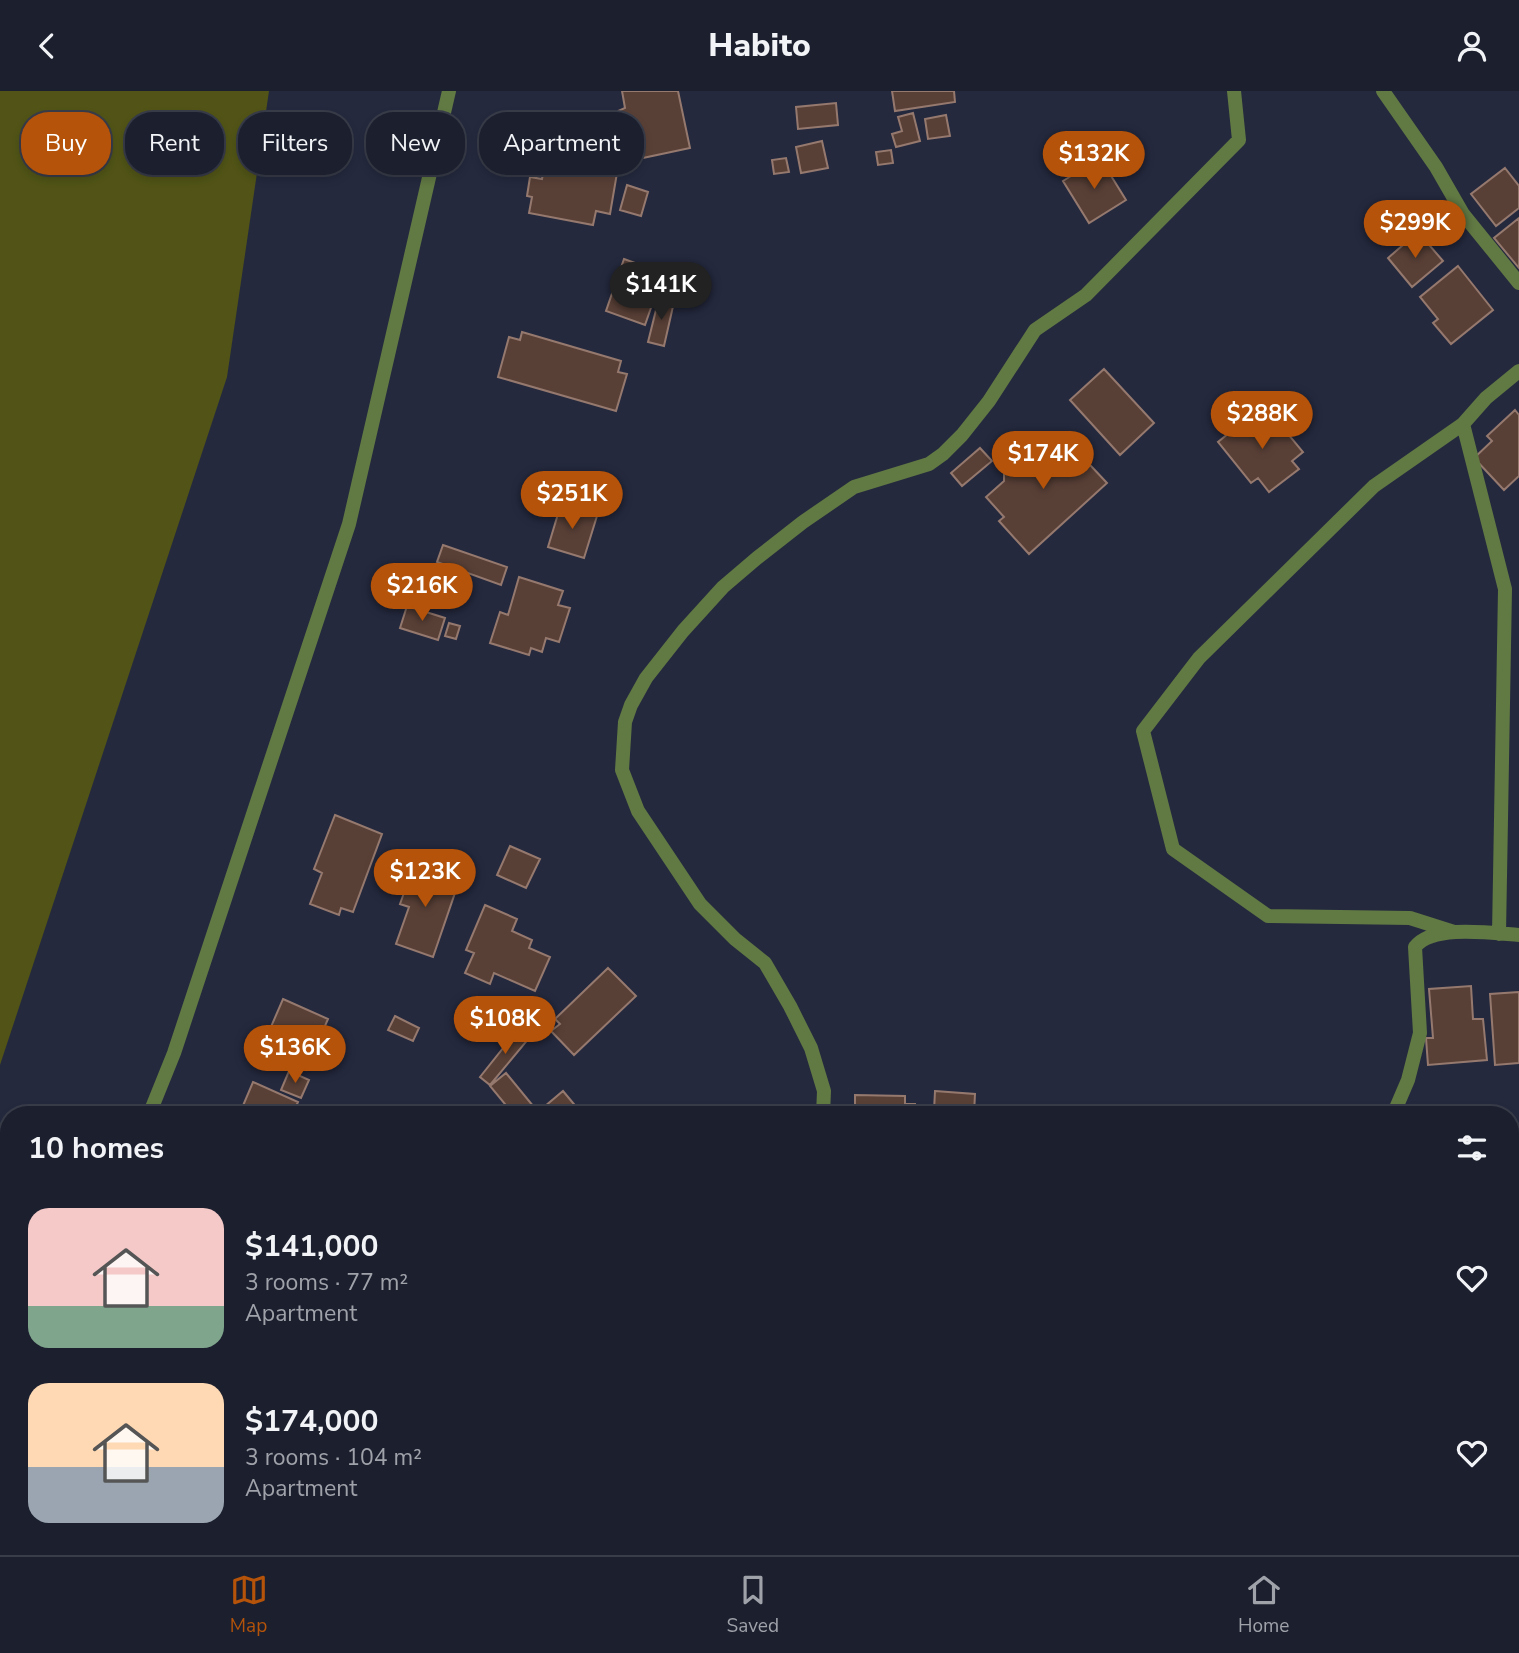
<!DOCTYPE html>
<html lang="en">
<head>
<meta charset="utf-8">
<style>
  body { margin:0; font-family:"Nunito Sans",sans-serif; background:#282c3a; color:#f1f3f6; height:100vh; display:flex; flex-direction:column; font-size:26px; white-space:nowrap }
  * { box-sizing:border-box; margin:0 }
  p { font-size:23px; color:#a0a2aa }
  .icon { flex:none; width:38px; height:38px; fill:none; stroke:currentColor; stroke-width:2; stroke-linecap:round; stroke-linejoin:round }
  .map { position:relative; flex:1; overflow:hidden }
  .side { position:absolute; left:0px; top:1015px; width:1519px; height:450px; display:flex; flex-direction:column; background:#1b1f2e; border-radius:28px 28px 0 0; box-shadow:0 4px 10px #0003,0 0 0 2px #393d4a }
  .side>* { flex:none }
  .banner { position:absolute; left:21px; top:21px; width:700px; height:63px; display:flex; gap:14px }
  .price { position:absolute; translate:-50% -60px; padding:0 16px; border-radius:24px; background:#b45309; color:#fff; font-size:23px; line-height:46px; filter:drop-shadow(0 2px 4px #0008) }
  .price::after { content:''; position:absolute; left:50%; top:42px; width:21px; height:16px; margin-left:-10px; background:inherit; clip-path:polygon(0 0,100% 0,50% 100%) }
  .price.current { background:#222; color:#fff }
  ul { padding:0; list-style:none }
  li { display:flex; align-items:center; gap:21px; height:175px; padding:0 28px }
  li span { display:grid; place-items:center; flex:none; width:196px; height:140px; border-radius:21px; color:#555 }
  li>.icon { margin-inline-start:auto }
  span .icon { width:84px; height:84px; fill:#fffc; stroke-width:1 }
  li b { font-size:30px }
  h2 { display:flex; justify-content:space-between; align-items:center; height:84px; padding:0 28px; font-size:30px }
  .pill { padding:0 24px; border-radius:28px; background:#1b1f2e; box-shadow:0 4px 10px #0003,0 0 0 2px #393d4a; font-size:24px; line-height:63px }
  .pill.current { background:#b45309; color:#fff }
  header { display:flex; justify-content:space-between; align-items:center; height:91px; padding:0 28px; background:#1b1f2e; font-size:32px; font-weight:800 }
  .dock { display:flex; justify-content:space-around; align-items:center; height:98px; border-top:2px solid #393d4a; background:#1b1f2e; font-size:19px; color:#a0a2aa }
  .dock a { display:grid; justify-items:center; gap:4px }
  .dock .current { color:#b45309 }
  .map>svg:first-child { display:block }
</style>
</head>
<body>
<header><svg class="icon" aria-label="back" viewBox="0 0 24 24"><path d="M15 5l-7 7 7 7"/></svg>Habito<svg class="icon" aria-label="person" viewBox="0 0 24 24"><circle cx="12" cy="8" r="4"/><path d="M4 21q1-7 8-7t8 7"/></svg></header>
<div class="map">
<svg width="1519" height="1464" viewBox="0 0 1519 1464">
  <rect width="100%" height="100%" fill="#24293e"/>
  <path fill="#515416" d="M0 0H269L227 286 0 974Z"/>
  <path fill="#594037" stroke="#95796e" stroke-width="2" d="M622 0H678L690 57 638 68 634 51 626 53 618 20 625 17Z
    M892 0H954L955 11 895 20Z
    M836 12 838 34 798 38 796 16Z
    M913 22 920 50 896 56 892 43 902 40 898 26Z
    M946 24 950 45 928 48 925 28Z
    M822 50 828 77 801 82 796 56Z
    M891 59 893 72 878 74 876 61Z
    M560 64 580 68 579 74 617 82 610 123 596 120 593 134 529 122 532 106 527 105 530 86 542 88 545 73 558 75Z
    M786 67 789 81 774 83 772 69Z
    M1100 67 1126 109 1089 132 1063 90Z
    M1505 77 1519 95V117L1496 135 1471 103Z
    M627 94 648 101 641 125 620 119Z
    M1519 127V177L1494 147Z
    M1418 141 1443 170 1412 196 1388 167Z
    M624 168 663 182 645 234 606 220Z
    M1458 175 1493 219 1451 253 1433 232 1438 228 1420 206Z
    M659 207 674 211 664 255 648 251Z
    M522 241 621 270 618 281 627 283 616 320 498 286 509 246 520 249Z
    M1104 278 1154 332 1120 364 1070 309Z
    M1515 319 1519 324V385L1504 399 1474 367 1492 350 1487 345Z
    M1253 323 1262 335 1274 326 1303 361 1292 370 1299 378 1269 401 1258 387 1251 392 1218 351Z
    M1051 346 1068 364 1075 358 1107 392 1029 463 999 430 1004 426 986 406 1004 390V370L1018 357 1037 358Z
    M980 357 992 370 962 395 951 382Z
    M561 413 597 425 584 467 548 456Z
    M443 454 507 476 501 494 437 471Z
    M519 486 563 500 558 514 570 517 559 551 546 547 542 561 531 557 529 564 490 552 500 521 508 524Z
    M407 515 445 527 438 549 400 537Z
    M449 532 460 535 456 548 445 545Z
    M335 724 382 743 353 821 341 817 339 824 310 813 322 782 314 778Z
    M510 755 540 768 526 797 497 784Z
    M415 771 444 781 440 790 457 796 433 866 396 853 409 816 400 813Z
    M485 814 517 828 512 840 532 849 529 857 550 866 535 900 494 882 490 893 465 882 474 862 466 859Z
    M608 877 636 905 574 964 551 940 560 933 555 928Z
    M1471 895 1473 928H1483L1487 969 1428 974 1426 947H1433L1429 898Z
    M1519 901V972L1495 974 1490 903Z
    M283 908 328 928 306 979 261 959Z
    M395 925 419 937 413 950 388 939Z
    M519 937 530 946 490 994 480 986Z
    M289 980 309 989 301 1007 281 999Z
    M506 982 538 1021 563 1000 578 1018 571 1024H514L490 995Z
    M253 991 298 1011 292 1024H239Z
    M935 1000 975 1003 974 1023 934 1020Z
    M855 1004 905 1005V1013H915V1024H855Z
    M1510 1442H1519V1464H1482L1483 1456H1510Z
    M1446 1456H1462V1464H1446Z"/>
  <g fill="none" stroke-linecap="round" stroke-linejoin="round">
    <path stroke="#617943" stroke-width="14" d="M0 1188 9 1191"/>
    <path stroke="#617943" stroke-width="14" d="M1383 0 1436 76 1463 123 1519 192
      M1463 333 1505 498 1499 843
      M1454 841 1410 827 1268 825 1173 758 1143 640 1199 567 1374 395 1463 333 1486 307 1519 280
      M149 1024 174 962 349 433 449 0
      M823 1024 824 1000 811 957 790 915 765 872 735 848 700 813 638 720 622 679 625 631 631 614 646 587 683 540 723 496 757 467 803 431 854 396 929 373 943 363 962 344 989 310 1035 239 1086 204 1239 49 1234 0
      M1393 1024 1408 989 1420 942 1415 856C1432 833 1492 842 1519 844
      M1510 1338H1519
      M0 1404 9 1381
      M57 1456 64 1464
      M1309 1456 1310 1464
      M796 1464V1456
      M980 1464 1059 1461 1131 1464"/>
  </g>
</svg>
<b class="price" style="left:1094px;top:100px">$132K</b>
<b class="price" style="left:1415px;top:169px">$299K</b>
<b class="price current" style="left:661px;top:231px">$141K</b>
<b class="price" style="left:1262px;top:360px">$288K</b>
<b class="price" style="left:1043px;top:400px">$174K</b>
<b class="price" style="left:572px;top:440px">$251K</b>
<b class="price" style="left:422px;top:532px">$216K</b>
<b class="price" style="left:425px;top:818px">$123K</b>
<b class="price" style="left:505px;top:965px">$108K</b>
<b class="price" style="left:295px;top:994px">$136K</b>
<div class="banner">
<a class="pill current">Buy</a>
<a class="pill">Rent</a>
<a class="pill">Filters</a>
<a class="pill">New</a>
<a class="pill">Apartment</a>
</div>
<section class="side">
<h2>10 homes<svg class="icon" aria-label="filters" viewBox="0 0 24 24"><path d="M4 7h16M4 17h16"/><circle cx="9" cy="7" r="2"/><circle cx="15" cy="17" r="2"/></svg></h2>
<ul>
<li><span style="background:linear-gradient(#f6c9c9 70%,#7fa58c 0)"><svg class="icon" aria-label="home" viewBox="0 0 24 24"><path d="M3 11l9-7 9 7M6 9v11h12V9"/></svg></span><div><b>$141,000</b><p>3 rooms · 77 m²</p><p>Apartment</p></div><svg class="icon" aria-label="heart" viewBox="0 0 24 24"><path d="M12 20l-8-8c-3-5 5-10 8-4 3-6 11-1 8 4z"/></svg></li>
<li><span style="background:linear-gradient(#ffd9b3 60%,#9aa5b1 0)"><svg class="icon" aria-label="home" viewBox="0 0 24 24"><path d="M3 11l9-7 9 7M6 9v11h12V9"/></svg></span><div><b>$174,000</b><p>3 rooms · 104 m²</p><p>Apartment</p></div><svg class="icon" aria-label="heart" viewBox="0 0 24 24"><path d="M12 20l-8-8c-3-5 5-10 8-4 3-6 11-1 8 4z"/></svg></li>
</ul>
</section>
</div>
<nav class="dock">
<a class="current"><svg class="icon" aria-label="map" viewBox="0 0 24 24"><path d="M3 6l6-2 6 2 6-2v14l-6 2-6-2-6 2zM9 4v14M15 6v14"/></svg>Map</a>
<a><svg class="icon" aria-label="saved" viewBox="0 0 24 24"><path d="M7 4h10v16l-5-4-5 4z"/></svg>Saved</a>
<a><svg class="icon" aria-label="home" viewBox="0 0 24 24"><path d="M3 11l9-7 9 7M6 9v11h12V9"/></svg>Home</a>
</nav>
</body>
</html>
